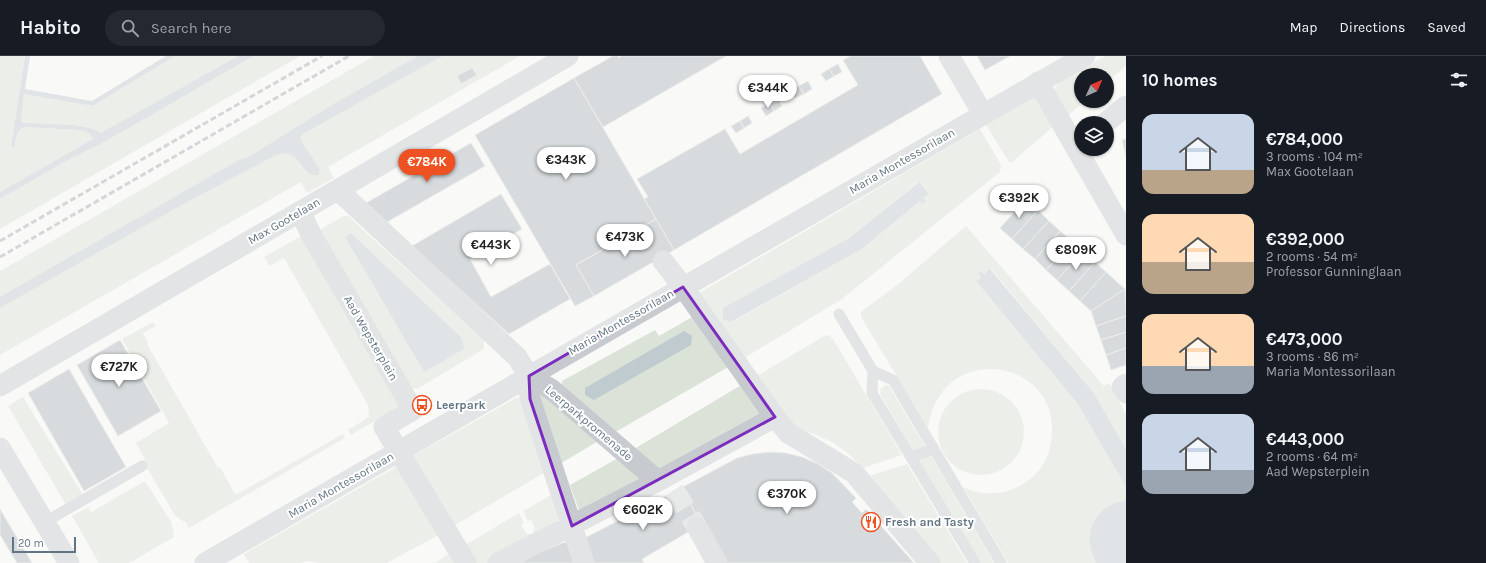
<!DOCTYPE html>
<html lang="en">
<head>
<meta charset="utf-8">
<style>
  body { margin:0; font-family:Karla,sans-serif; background:#242831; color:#f1f3f6; height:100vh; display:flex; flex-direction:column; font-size:15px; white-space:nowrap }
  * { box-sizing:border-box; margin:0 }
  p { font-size:13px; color:#9ea1a6 }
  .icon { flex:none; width:22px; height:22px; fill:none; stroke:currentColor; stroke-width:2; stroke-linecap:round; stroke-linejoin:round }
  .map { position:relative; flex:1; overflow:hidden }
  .sheet { display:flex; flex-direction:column; background:#171b24; width:360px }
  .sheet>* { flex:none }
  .needle { width:26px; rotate:45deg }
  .fabs { position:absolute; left:1074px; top:12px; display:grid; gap:8px }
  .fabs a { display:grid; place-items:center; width:40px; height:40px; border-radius:50%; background:#171b24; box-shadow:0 1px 3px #0004; font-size:20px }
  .scale { position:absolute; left:12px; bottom:10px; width:64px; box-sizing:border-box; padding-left:4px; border:2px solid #627584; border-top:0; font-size:11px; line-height:14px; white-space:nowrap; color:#627584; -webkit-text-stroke:3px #fff; paint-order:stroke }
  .price { position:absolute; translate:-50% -34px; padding:0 9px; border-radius:14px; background:#fff; color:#222; font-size:13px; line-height:26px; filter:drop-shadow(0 1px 2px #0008) }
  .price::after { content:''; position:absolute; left:50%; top:24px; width:12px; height:9px; margin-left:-6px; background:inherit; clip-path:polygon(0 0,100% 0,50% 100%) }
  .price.current { background:#ee5122; color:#fff }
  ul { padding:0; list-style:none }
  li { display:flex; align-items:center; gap:12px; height:100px; padding:0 16px }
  li span { display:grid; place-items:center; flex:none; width:112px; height:80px; border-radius:12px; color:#555 }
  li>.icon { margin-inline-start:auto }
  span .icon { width:48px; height:48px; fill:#fffc; stroke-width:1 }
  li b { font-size:17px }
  h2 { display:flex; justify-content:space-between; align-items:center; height:48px; padding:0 16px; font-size:17px }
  header { display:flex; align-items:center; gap:24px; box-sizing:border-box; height:56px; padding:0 20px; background:#171b24; border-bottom:1px solid #363941 }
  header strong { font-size:19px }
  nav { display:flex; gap:22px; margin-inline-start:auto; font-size:14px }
  .search { width:280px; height:36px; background:#242831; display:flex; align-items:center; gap:10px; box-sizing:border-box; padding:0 14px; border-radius:22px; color:#9ea1a6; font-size:15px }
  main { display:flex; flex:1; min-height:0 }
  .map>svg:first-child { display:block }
</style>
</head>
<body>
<header>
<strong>Habito</strong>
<div class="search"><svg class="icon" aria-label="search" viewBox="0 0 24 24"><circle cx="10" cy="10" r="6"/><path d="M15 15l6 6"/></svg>Search here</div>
<nav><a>Map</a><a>Directions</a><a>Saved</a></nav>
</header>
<main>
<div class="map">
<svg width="1126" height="507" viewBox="0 0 1126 507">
  <rect width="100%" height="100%" fill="#f9f9f7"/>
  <path fill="#dbe2d8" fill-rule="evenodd" d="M0 0H25L11 90 15 91C16 82 16 75 24 71L77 74 86 75 93 82 91 84 0 136Z
    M175 0H238L105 76 101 77 94 73 75 69 25 68 21 64 24 37 93 50Z
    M254 0H300L0 173V143L72 102 101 88Z
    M374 0H520L328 111 334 122 307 137 301 126 0 299V215Z
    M1105 0H1126V10L1107 26V19H1081V45H1085L1065 62 1053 38 1055 32 1059 26Z
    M1037 39 1054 70 1012 106H1009L986 69Z
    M980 73 1001 109 1000 116 842 243 744 302 699 237ZM918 126 929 137 923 142 922 148 920 145 862 193 732 266 727 263 724 264 726 260 723 259 724 252 849 182Z
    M344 160H348L484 284V293L417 333 409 331 320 177 321 173ZM351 177 462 282 464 293 424 315 345 181Z
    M966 170 1104 330 1109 327 1126 358V393L1094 337 991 213 984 218H979L981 221 976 225 1077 347 1126 431V444L1116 446 1092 500 1096 507H1008L963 431C983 441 1007 439 1026 426 1040 417 1049 402 1051 386 1065 303 941 281 928 372L861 261V256L897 229Z
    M305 178 404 348 351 379 348 374 369 361 368 349 284 202 269 210 264 201Z
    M694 260 730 310 612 378 562 333V325L655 274 659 280Z
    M153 266 156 270 143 277 148 287 147 288 218 412 220 411 235 438 239 437 343 378 345 382 189 472C186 465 180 464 174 458L143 405 145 403 136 387 169 367 122 283Z
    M826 279 830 280 833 283 902 399 863 412 849 398 832 386 814 378 794 372 758 319Z
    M743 328 762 356 660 412 652 414 634 393Z
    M886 329 889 330 926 392 914 396 880 338 881 332Z
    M938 376a43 43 0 1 1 86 0a43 43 0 1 1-86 0Z
    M546 335 600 384 558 409 536 341Z
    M23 341 83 439 66 449 8 350Z
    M518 341 544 417 450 472 409 402Z
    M931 400 994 507H980L919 404Z
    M620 401 640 423 580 457 570 429Z
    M401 408 442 477 387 507H319L308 505 299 507H249L244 498Z
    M907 408 967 507H940L871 421 872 419Z
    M145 425 170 464 173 472 174 481 129 507H99L72 460 88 451 91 456Z
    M551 439 558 461 557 466 536 480 533 475 535 473 531 464 528 465 523 455Z
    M519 457 524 467 521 469 527 478 530 477 532 482 487 507H471L462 491Z
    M452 496 458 507H435Z"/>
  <path fill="#c0cbd0" d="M25 0H30L25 33 92 45 166 0H175L93 50 24 38 21 64 23 67 75 69 94 73 101 77 238 0H254L101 88 72 102 0 143V136L91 84 93 82 86 75 77 74 24 71C16 75 16 82 15 91L11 90Z
    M418 0H442L303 78 300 82 303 88 320 113 318 119C300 122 302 90 276 99L178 151 0 252V241L239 104 250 100 332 49Z
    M919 126 929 138 923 142 926 145 922 148 920 145 862 193 731 266 726 264 727 263 724 265 722 262 725 260H723V252L849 182Z
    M351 177 462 282 464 293 424 316 345 181Z
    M990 213 1094 337 1126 393V431L1077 347 976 225 981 221 978 218 981 215 984 218Z
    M684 275 692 280 691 289 594 344 585 339V332Z
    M1126 444V507H1096C1081 478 1094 450 1126 444Z"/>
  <path fill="#adb6bc" stroke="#dbdbd9" d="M613 0H618L619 2 621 0H726L603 71 574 22Z
    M851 0H920L942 38 674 194 644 143 648 141 637 123 725 73 740 98 858 29 843 4Z
    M977 0H1010L985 14Z
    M838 8 842 16 834 20 829 13Z
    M472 12 477 19 461 28 457 20Z
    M829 13 834 20 826 25 821 18Z
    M574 22 656 163 576 209 594 240 575 250 475 79Z
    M808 25 812 33 804 38 799 30Z
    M799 30 804 38 795 42 791 35Z
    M778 43 782 50 774 55 770 47Z
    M770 47 774 55 766 60 761 52Z
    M748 60 752 67 744 72 740 65Z
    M740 65 744 72 736 77 731 70Z
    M1126 83V101L1122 84Z
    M471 87 485 110 387 166 366 147Z
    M501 138 522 173 470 203 491 241 550 208 570 243 509 278 412 190Z
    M1026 143 1038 154 1012 183 1000 172Z
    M1038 154 1049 165 1023 193 1012 183Z
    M656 163 674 194 594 240 576 209Z
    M1049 165 1060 175 1035 203 1023 193Z
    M1060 175 1072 185 1046 214 1035 203Z
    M1072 185 1083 195 1057 224 1046 214Z
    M1083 195 1095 206 1069 235 1057 224Z
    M1095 206 1106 216 1080 245 1069 235Z
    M1106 216 1125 233 1091 255 1080 245Z
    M1125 233 1126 260 1096 270 1091 255Z
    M1126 260V276L1101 284 1096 270Z
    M1126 276V292L1106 299 1101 284Z
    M120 284 161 355 118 380 77 309Z
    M1126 292V309L1111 314 1106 299Z
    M69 313 126 411 84 435 28 337Z
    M770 396 786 397 802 401 818 408 832 417 856 442 852 446 862 457 866 453 914 507H724L681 432 737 402 753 398Z
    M681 432 702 468 642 503 644 507H591L583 483Z
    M0 453 32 507H17L0 479Z
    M567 486 584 507H514L562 487Z"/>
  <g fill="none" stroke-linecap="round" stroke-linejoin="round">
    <path stroke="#d3d8da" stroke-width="21" stroke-dasharray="21 10" stroke-linecap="butt" d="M674 434 697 471"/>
    <path stroke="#c7cbcf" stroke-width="11" d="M839 258 873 315 872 337 975 507
      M873 315 893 324 1001 507
      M911 401 934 393
      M45 466 142 410"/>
    <path stroke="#c7cbcf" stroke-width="21" d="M949 0 983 58
      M1038 26 1126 179
      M1105 67 1126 50
      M338 134 517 301 529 320 551 333 658 425
      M300 156 312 180 413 354 384 371 466 507
      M663 205 683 231 775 361 788 377 854 417 930 507
      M529 320 530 343 584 507
      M1126 328 1122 331 1126 337
      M0 330 568 0
      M0 392 69 507
      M697 471 717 507
      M205 507 1085 0
      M498 507 658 425 775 361"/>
    <path stroke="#a7aeb4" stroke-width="3" stroke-dasharray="6 3" stroke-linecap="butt" d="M0 185 322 0
      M0 201 349 0"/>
  </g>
  <path d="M0 0H1126V507H0ZM683 231 775 361 572 470 530 343 529 320Z" fill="#f9f9f7" fill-opacity=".55" fill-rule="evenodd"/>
  <path fill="none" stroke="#7b2cbf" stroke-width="3" stroke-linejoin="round" d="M683 231 775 361 572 470 530 343 529 320Z"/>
  <defs>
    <symbol id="bus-ring" viewBox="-11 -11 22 22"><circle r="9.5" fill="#fff" stroke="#ee5122" stroke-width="1.5"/><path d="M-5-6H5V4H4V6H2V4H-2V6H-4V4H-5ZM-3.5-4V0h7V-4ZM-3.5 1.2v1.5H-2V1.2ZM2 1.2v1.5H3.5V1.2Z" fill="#ee5122"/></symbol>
    <symbol id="restaurant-ring" viewBox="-11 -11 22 22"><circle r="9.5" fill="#fff" stroke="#ee5122" stroke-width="1.5"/><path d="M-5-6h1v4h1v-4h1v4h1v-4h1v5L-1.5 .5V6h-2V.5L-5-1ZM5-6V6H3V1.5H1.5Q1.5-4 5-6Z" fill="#ee5122"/></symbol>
  </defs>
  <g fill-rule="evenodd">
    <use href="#bus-ring" x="411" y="338" width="22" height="22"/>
    <use href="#restaurant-ring" x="860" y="455" width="22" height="22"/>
  </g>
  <g text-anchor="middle" stroke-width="4" stroke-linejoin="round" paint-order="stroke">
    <g font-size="12" fill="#627584" stroke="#fff">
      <text transform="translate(902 105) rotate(-30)" y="4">Maria Montessorilaan</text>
      <text transform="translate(284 165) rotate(-30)" y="4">Max Gootelaan</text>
      <text transform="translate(621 266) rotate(-30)" y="4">Maria Montessorilaan</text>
      <text transform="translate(371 282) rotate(60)" y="4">Aad Wepsterplein</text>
      <text transform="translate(589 367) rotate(40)" y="4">Leerparkpromenade</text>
      <text transform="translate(341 429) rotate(-30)" y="4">Maria Montessorilaan</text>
    </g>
    <g font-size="12" font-weight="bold" fill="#627584" stroke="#fff" text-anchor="start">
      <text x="436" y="353">Leerpark</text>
      <text x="885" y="470">Fresh and Tasty</text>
    </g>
  </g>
</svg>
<div class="fabs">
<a><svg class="needle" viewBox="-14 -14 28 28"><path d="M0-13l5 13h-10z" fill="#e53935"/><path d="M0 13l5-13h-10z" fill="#9ea1a6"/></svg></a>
<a><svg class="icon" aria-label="layers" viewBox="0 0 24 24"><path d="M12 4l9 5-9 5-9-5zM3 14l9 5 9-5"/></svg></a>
</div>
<div class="scale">20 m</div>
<b class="price" style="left:768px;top:53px">€344K</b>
<b class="price" style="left:566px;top:125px">€343K</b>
<b class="price current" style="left:427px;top:127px">€784K</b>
<b class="price" style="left:1019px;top:163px">€392K</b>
<b class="price" style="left:625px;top:202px">€473K</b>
<b class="price" style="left:491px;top:210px">€443K</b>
<b class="price" style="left:1076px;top:215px">€809K</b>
<b class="price" style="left:119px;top:332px">€727K</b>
<b class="price" style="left:787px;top:459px">€370K</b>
<b class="price" style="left:643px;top:475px">€602K</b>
</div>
<section class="sheet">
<h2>10 homes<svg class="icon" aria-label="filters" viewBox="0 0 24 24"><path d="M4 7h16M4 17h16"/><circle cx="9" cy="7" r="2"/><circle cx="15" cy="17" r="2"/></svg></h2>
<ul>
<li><span style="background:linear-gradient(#c9d6e8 70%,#b9a48a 0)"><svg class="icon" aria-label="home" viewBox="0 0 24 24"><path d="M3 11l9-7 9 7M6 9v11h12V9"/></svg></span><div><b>€784,000</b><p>3 rooms · 104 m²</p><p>Max Gootelaan</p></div></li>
<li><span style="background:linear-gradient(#ffd9b3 60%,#b9a48a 0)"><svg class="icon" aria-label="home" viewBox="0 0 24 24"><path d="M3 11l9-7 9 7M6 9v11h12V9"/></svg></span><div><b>€392,000</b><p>2 rooms · 54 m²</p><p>Professor Gunninglaan</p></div></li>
<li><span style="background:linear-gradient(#ffd9b3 65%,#9aa5b1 0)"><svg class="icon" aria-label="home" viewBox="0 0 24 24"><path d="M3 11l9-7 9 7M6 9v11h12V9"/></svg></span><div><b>€473,000</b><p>3 rooms · 86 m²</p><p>Maria Montessorilaan</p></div></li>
<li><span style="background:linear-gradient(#c9d6e8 70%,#9aa5b1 0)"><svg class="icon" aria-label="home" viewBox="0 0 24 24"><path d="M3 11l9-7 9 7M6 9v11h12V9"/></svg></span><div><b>€443,000</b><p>2 rooms · 64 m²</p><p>Aad Wepsterplein</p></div></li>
</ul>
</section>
</main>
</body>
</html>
